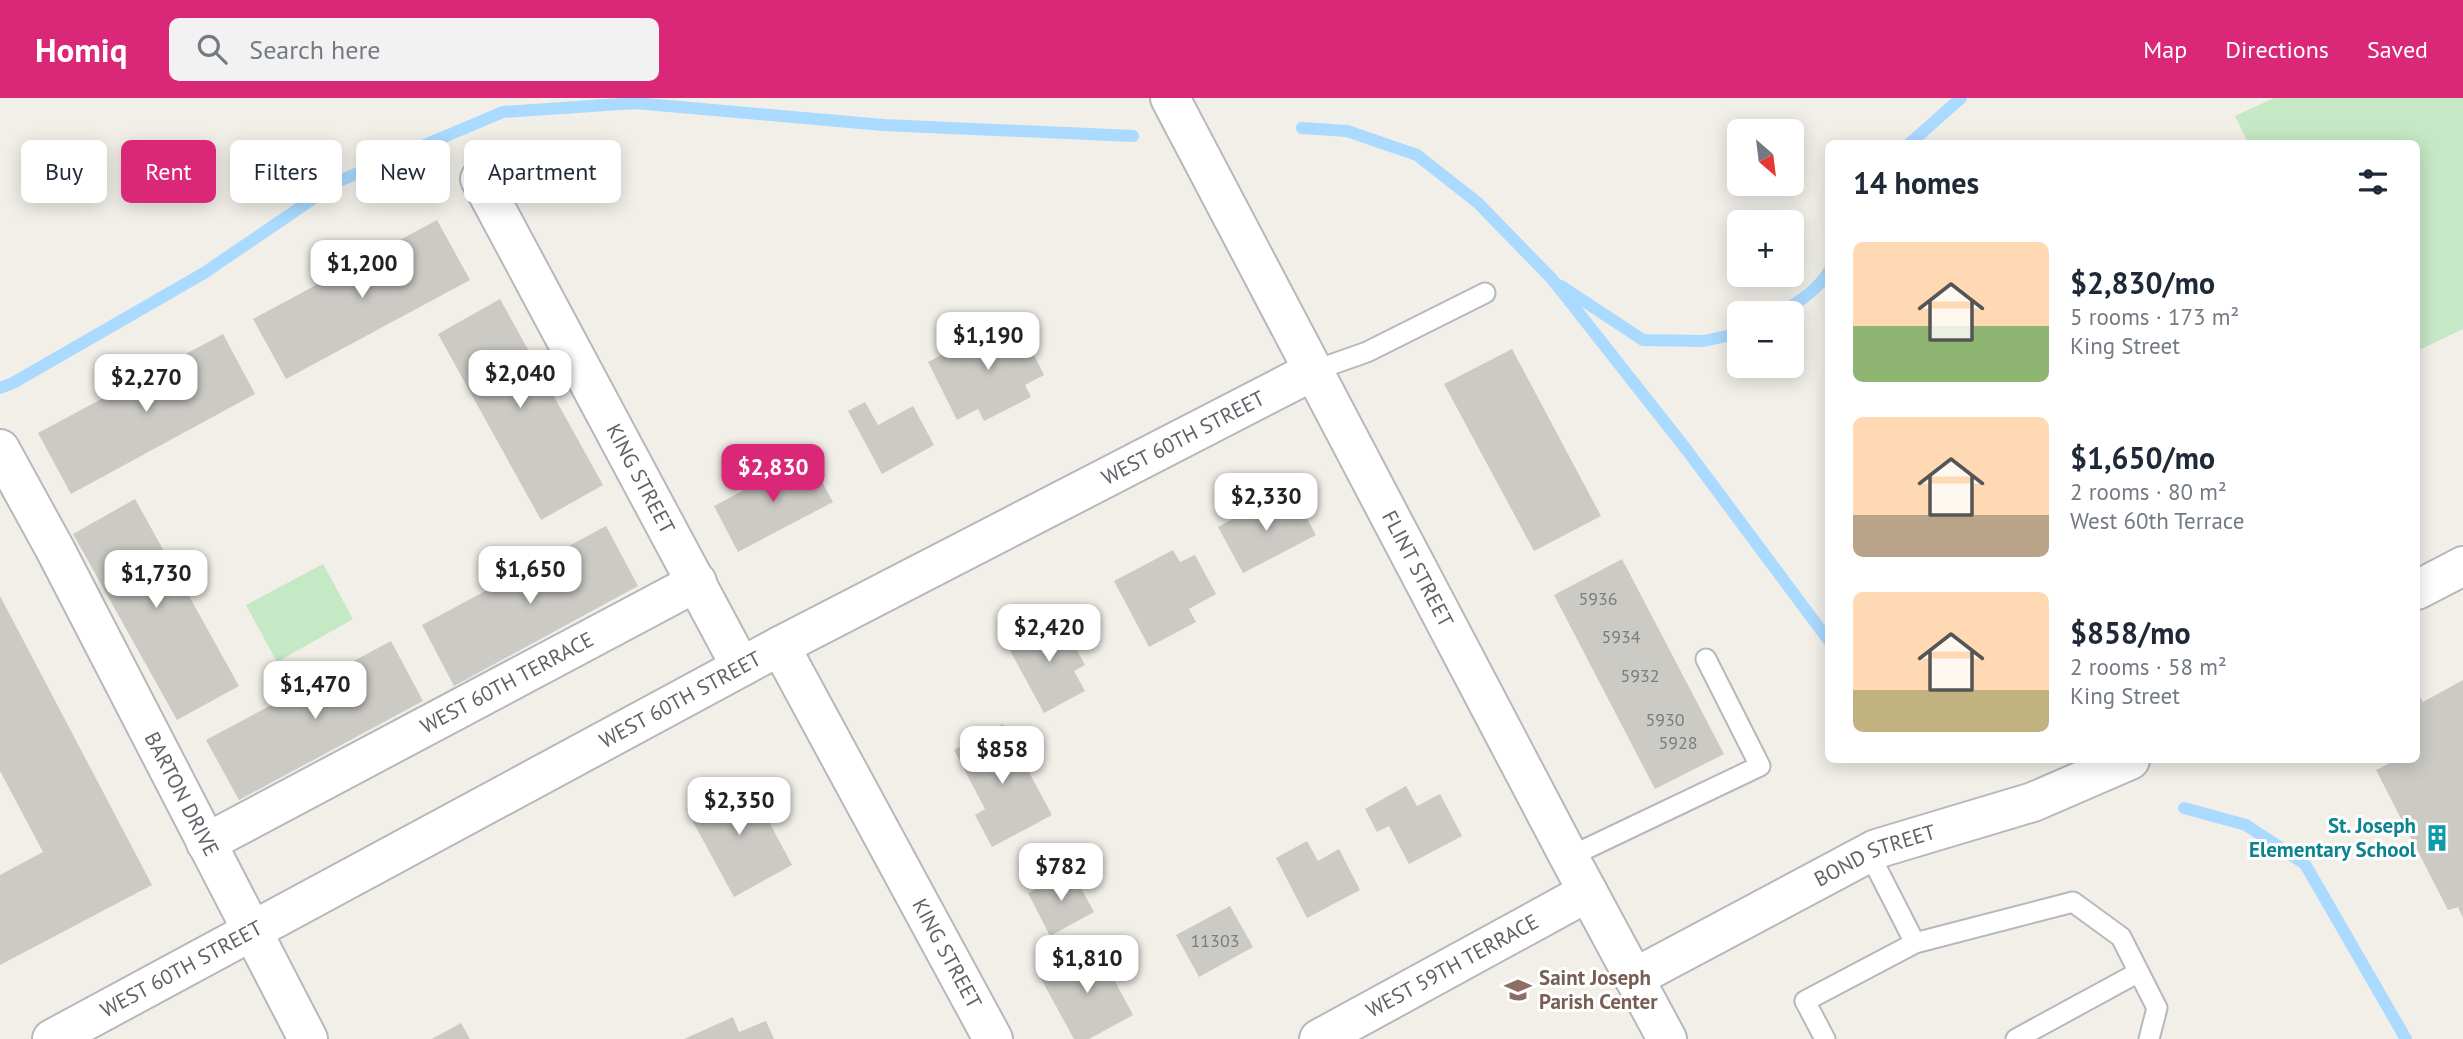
<!DOCTYPE html>
<html lang="en">
<head>
<meta charset="utf-8">
<style>
  body { margin:0; font-family:"PT Sans",sans-serif; background:#f2f2f3; color:#1f2937; height:100vh; display:flex; flex-direction:column; font-size:26px; white-space:nowrap }
  * { box-sizing:border-box; margin:0 }
  p { font-size:23px; color:#747a83 }
  .icon { flex:none; width:38px; height:38px; fill:none; stroke:currentColor; stroke-width:2; stroke-linecap:round; stroke-linejoin:round }
  .map { position:relative; flex:1; overflow:hidden }
  .panel { position:absolute; left:1825px; top:42px; width:595px; height:623px; display:flex; flex-direction:column; background:#fff; border-radius:10px; box-shadow:0 4px 18px #0003 }
  .panel>* { flex:none }
  .guide { position:absolute; left:21px; top:42px; width:665px; height:63px; display:flex; gap:14px }
  .needle { width:46px; rotate:152deg }
  .buttons { position:absolute; left:1727px; top:21px; display:grid; gap:14px }
  .buttons a { display:grid; place-items:center; width:77px; height:77px; border-radius:10px; background:#fff; box-shadow:0 4px 18px #0003; font-size:35px }
  .price { position:absolute; translate:-50% -60px; padding:0 16px; border-radius:14px; background:#fff; color:#222; font-size:23px; line-height:46px; filter:drop-shadow(0 2px 4px #0008) }
  .price::after { content:''; position:absolute; left:50%; top:42px; width:21px; height:16px; margin-left:-10px; background:inherit; clip-path:polygon(0 0,100% 0,50% 100%) }
  .price.on { background:#db2777; color:#fff }
  ul { padding:0; list-style:none }
  li { display:flex; align-items:center; gap:21px; height:175px; padding:0 28px }
  li span { display:grid; place-items:center; flex:none; width:196px; height:140px; border-radius:10px; color:#555 }
  li>.icon { margin-inline-start:auto }
  span .icon { width:84px; height:84px; fill:#fffc; stroke-width:1 }
  li b { font-size:30px }
  h2 { display:flex; justify-content:space-between; align-items:center; height:84px; padding:0 28px; font-size:30px }
  .chip { padding:0 24px; border-radius:10px; background:#fff; box-shadow:0 4px 18px #0003; font-size:24px; line-height:63px }
  .chip.on { background:#db2777; color:#fff }
  header { display:flex; align-items:center; gap:42px; box-sizing:border-box; height:98px; padding:0 35px; background:#db2777; color:#fff }
  header strong { font-size:33px }
  nav { display:flex; gap:38px; margin-inline-start:auto; font-size:24px }
  .search { width:490px; height:63px; background:#f2f2f3; display:flex; align-items:center; gap:18px; box-sizing:border-box; padding:0 24px; border-radius:10px; color:#747a83; font-size:26px }
  .map>svg:first-child { display:block }
</style>
</head>
<body>
<header>
<strong>Homiq</strong>
<div class="search"><svg class="icon" aria-label="search" viewBox="0 0 24 24"><circle cx="10" cy="10" r="6"/><path d="M15 15l6 6"/></svg>Search here</div>
<nav><a>Map</a><a>Directions</a><a>Saved</a></nav>
</header>
<div class="map">
<svg width="2463" height="941" viewBox="0 0 2463 941">
  <rect width="100%" height="100%" fill="#f1efe8"/>
  <path fill="#c5e8c5" d="M2274 0H2463V231L2417 253V46L2248 45 2235 18Z
    M323 466 353 521 277 564 246 507Z"/>
  <g fill="none" stroke-linecap="round" stroke-linejoin="round">
    <path stroke="#aadaff" stroke-width="12" d="M1302 30 1347 33 1417 57 1478 105 1552 181 1686 351 1829 543
      M1909 46 1961 0
      M1561 188 1643 242 1704 243 1740 235
      M1780 215C1798 205 1818 192 1829 173
      M0 290 13 285 204 175 339 83 503 14 635 5 883 27 1133 38
      M2184 710 2246 727 2305 766 2406 941"/>
  </g>
  <path fill="#cccac5" d="M437 122 470 182 286 281 253 221Z
    M500 201 603 387 541 422 438 236Z
    M1015 219 1044 277 1025 287 1031 299 984 323 978 311 957 322 928 264Z
    M223 236 255 296 71 396 38 335Z
    M1512 251 1601 418 1534 453 1444 286Z
    M865 304 878 327 913 308 934 347 882 376 848 313Z
    M808 358 833 404 738 454 714 408Z
    M1273 399 1279 411 1296 401 1316 437 1243 475 1218 429Z
    M135 401 239 588 177 622 73 436Z
    M606 428 638 488 454 588 422 527Z
    M1173 452 1180 464 1195 457 1216 496 1189 511 1196 524 1149 549 1114 483Z
    M1622 461 1724 656 1655 691 1554 497Z
    M0 498 152 787 0 867V777L43 754 0 673Z
    M1059 519 1085 567 1074 573 1085 593 1044 615 1007 547Z
    M391 543 423 603 239 702 206 642Z
    M2463 582V820L2458 809 2448 812 2376 672 2396 662H2417V598L2419 597 2423 604Z
    M1003 626 1052 717 992 749 975 717 985 711 954 652Z
    M745 679 792 767 734 799 686 711Z
    M1406 688 1417 708 1440 696 1462 738 1409 766 1389 728 1377 734 1365 711Z
    M1307 743 1318 763 1339 751 1360 792 1307 820 1276 760Z
    M1071 772 1094 814 1050 838 1028 795Z
    M1230 808 1253 849 1199 879 1176 837Z
    M1096 848 1133 917 1089 941H1074L1040 879Z
    M733 919 739 934 766 923 774 941H684Z
    M461 925 470 941H432Z"/>
  <g fill="none" stroke-linecap="round" stroke-linejoin="round">
    <defs>
      <path id="service" d="M1313 273 1367 254 1485 195
        M1869 755 1915 845 2073 804 2121 839 2157 910 2149 941
        M1569 759 1760 668 1706 561
        M1825 941 1805 903 1915 845
        M2016 941 2139 874"/>
      <g id="minor">
        <path id="s1" d="M1170 0 1569 759 1667 941"/>
        <path id="s2" d="M480 81 741 569"/>
        <path id="s3" d="M0 351 56 453 308 941"/>
        <path d="M2417 492 2463 468"/>
        <path id="s4" d="M780 548 993 941"/>
        <path id="s5" d="M206 745 697 484"/>
        <path id="s6" d="M1634 880 1876 751 2033 704 2130 662"/>
        <path id="s7" d="M52 941 780 548 1313 273"/>
        <path id="s8" d="M1319 941 1588 794"/>
      </g>
    </defs>
    <use href="#service" stroke="#b5b8bc" stroke-width="23"/>
    <use href="#minor" stroke="#b5b8bc" stroke-width="42"/>
    <use href="#service" stroke="#fff" stroke-width="19"/>
    <use href="#minor" stroke="#fff" stroke-width="38"/>
  </g>
  <defs>
    <symbol id="building-bare" viewBox="-9 -9 18 18"><path d="M-4-6H4V6H1V3H-1V6H-4ZM-2.5-4.3h1.7v1.8h-1.7ZM.8-4.3h1.7v1.8H.8ZM-2.5-1h1.7V.8h-1.7ZM.8-1h1.7V.8H.8Z" fill="#0f9aa8" stroke="#fff" stroke-width="2.5" paint-order="stroke"/></symbol>
    <symbol id="school-bare" viewBox="-9 -9 18 18"><path d="M0-5L7-2L0 1L-7-2ZM-4 1L0 2.5L4 1V4Q0 6-4 4Z" fill="#8d6e63" stroke="#fff" stroke-width="2.5" paint-order="stroke"/></symbol>
  </defs>
  <g fill-rule="evenodd">
    <use href="#building-bare" x="2418" y="721" width="38" height="38"/>
    <use href="#school-bare" x="1499" y="873" width="38" height="38"/>
  </g>
  <g text-anchor="middle" stroke-width="6" stroke-linejoin="round" paint-order="stroke">
    <g font-size="18" fill="#7a7d7f">
      <text x="1598" y="507">5936</text>
      <text x="1621" y="545">5934</text>
      <text x="1640" y="584">5932</text>
      <text x="1665" y="628">5930</text>
      <text x="1678" y="651">5928</text>
      <text x="1215" y="849">11303</text>
    </g>
    <g font-size="21" fill="#5f6368" stroke="#fff">
      <text dy="7" stroke="none"><textPath href="#s7" startOffset="1281">WEST 60TH STREET</textPath></text>
      <text dy="7" stroke="none"><textPath href="#s2" startOffset="340">KING STREET</textPath></text>
      <text dy="7" stroke="none"><textPath href="#s1" startOffset="532">FLINT STREET</textPath></text>
      <text dy="7" stroke="none"><textPath href="#s5" startOffset="341">WEST 60TH TERRACE</textPath></text>
      <text dy="7" stroke="none"><textPath href="#s7" startOffset="714">WEST 60TH STREET</textPath></text>
      <text dy="7" stroke="none"><textPath href="#s3" startOffset="390">BARTON DRIVE</textPath></text>
      <text dy="7" stroke="none"><textPath href="#s6" startOffset="271">BOND STREET</textPath></text>
      <text dy="7" stroke="none"><textPath href="#s4" startOffset="350">KING STREET</textPath></text>
      <text dy="7" stroke="none"><textPath href="#s8" startOffset="152">WEST 59TH TERRACE</textPath></text>
      <text dy="7" stroke="none"><textPath href="#s7" startOffset="147">WEST 60TH STREET</textPath></text>
    </g>
    <g font-size="21" font-weight="bold" fill="#0d838f" stroke="#fff" text-anchor="end">
      <text x="2416" y="735">St. Joseph<tspan x="2416" dy="24">Elementary School</tspan></text>
    </g>
    <g font-size="21" font-weight="bold" fill="#785e54" stroke="#fff" text-anchor="start">
      <text x="1539" y="887">Saint Joseph<tspan x="1539" dy="24">Parish Center</tspan></text>
    </g>
  </g>
</svg>
<div class="buttons">
<a><svg class="needle" viewBox="-14 -14 28 28"><path d="M0-13l5 13h-10z" fill="#e53935"/><path d="M0 13l5-13h-10z" fill="#747a83"/></svg></a>
<a>+</a>
<a>−</a>
</div>
<b class="price" style="left:362px;top:202px">$1,200</b>
<b class="price" style="left:988px;top:274px">$1,190</b>
<b class="price" style="left:520px;top:312px">$2,040</b>
<b class="price" style="left:146px;top:316px">$2,270</b>
<b class="price on" style="left:773px;top:406px">$2,830</b>
<b class="price" style="left:1266px;top:435px">$2,330</b>
<b class="price" style="left:530px;top:508px">$1,650</b>
<b class="price" style="left:156px;top:512px">$1,730</b>
<b class="price" style="left:1049px;top:566px">$2,420</b>
<b class="price" style="left:315px;top:623px">$1,470</b>
<b class="price" style="left:1002px;top:688px">$858</b>
<b class="price" style="left:739px;top:739px">$2,350</b>
<b class="price" style="left:1061px;top:805px">$782</b>
<b class="price" style="left:1087px;top:897px">$1,810</b>
<div class="guide">
<a class="chip">Buy</a>
<a class="chip on">Rent</a>
<a class="chip">Filters</a>
<a class="chip">New</a>
<a class="chip">Apartment</a>
</div>
<section class="panel">
<h2>14 homes<svg class="icon" aria-label="filters" viewBox="0 0 24 24"><path d="M4 7h16M4 17h16"/><circle cx="9" cy="7" r="2"/><circle cx="15" cy="17" r="2"/></svg></h2>
<ul>
<li><span style="background:linear-gradient(#ffd9b3 60%,#8fb573 0)"><svg class="icon" aria-label="home" viewBox="0 0 24 24"><path d="M3 11l9-7 9 7M6 9v11h12V9"/></svg></span><div><b>$2,830/mo</b><p>5 rooms · 173 m²</p><p>King Street</p></div></li>
<li><span style="background:linear-gradient(#ffd9b3 70%,#b9a48a 0)"><svg class="icon" aria-label="home" viewBox="0 0 24 24"><path d="M3 11l9-7 9 7M6 9v11h12V9"/></svg></span><div><b>$1,650/mo</b><p>2 rooms · 80 m²</p><p>West 60th Terrace</p></div></li>
<li><span style="background:linear-gradient(#ffd9b3 70%,#c2b280 0)"><svg class="icon" aria-label="home" viewBox="0 0 24 24"><path d="M3 11l9-7 9 7M6 9v11h12V9"/></svg></span><div><b>$858/mo</b><p>2 rooms · 58 m²</p><p>King Street</p></div></li>
</ul>
</section>
</div>
</body>
</html>
